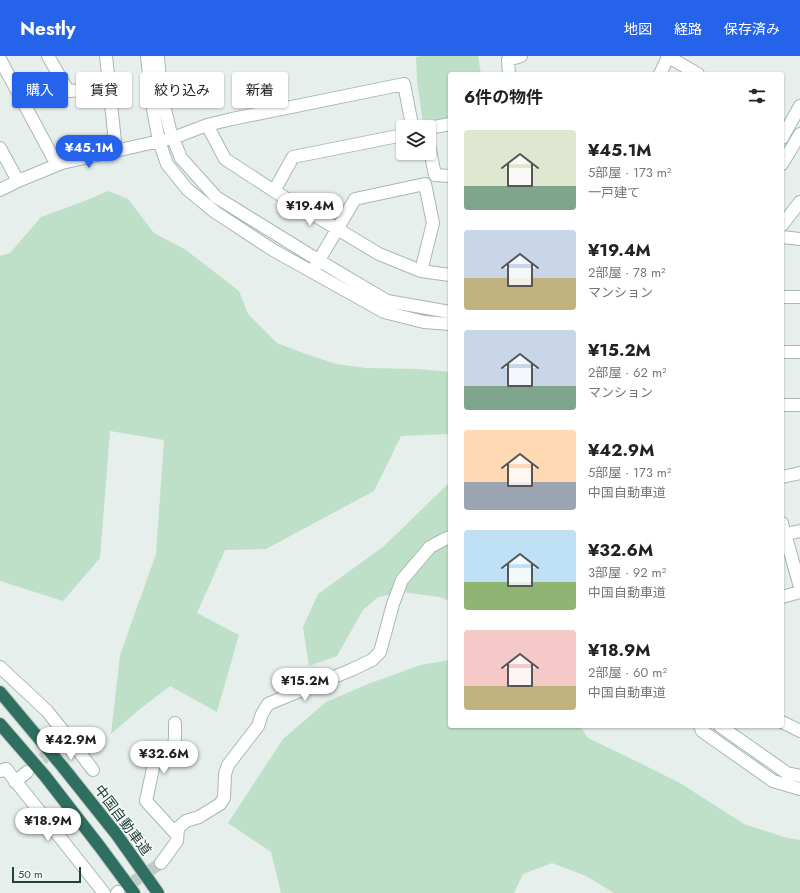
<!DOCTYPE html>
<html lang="ja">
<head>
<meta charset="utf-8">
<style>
  body { margin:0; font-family:Jost,"Noto Sans JP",sans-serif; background:#f2f2f2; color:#222; height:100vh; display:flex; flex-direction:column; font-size:15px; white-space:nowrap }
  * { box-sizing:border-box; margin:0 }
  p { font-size:13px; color:#767676 }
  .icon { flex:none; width:22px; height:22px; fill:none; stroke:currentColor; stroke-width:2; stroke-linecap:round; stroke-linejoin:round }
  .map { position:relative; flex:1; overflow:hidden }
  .drawer { position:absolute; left:448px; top:16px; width:336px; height:656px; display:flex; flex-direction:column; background:#fff; border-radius:4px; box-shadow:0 1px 3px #0004 }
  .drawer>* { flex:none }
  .top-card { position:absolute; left:12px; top:16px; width:376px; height:36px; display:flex; gap:8px }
  .buttons { position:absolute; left:396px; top:64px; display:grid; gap:8px }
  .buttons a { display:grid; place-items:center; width:40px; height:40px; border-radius:4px; background:#fff; box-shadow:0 1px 3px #0004; font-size:20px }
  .scale { position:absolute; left:12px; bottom:10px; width:69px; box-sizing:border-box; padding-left:4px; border:2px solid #24423a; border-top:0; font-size:11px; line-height:14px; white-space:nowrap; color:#24423a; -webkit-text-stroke:3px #f7fbf9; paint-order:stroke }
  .price { position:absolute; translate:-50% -34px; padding:0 9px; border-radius:14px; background:#fff; color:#222; font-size:13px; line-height:26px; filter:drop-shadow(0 1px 2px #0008) }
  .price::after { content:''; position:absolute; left:50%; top:24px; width:12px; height:9px; margin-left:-6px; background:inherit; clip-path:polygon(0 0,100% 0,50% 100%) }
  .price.selected { background:#2563eb; color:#fff }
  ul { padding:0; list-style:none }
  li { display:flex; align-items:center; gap:12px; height:100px; padding:0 16px }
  li span { display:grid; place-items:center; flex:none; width:112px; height:80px; border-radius:4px; color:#555 }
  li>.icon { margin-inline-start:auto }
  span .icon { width:48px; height:48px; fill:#fffc; stroke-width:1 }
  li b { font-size:17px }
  h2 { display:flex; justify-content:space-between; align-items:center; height:48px; padding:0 16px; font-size:17px }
  .tag { padding:0 14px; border-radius:4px; background:#fff; box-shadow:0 1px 3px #0004; font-size:14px; line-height:36px }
  .tag.selected { background:#2563eb; color:#fff }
  header { display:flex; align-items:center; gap:24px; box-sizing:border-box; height:56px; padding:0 20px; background:#2563eb; color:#fff }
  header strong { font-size:19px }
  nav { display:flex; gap:22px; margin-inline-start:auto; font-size:14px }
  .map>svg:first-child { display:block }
</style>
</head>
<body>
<header>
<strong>Nestly</strong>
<nav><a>地図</a><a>経路</a><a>保存済み</a></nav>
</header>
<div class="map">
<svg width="800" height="837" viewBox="0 0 800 837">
  <rect width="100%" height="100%" fill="#e6efeb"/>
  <path fill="#bfe0c8" d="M422 0H478L481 18H450V62L423 68 417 25 416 1Z
    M108 135 128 143 154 177 186 194 239 235 248 258 277 287 306 298 336 308 366 312 418 313 450 316V378L401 380 374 435 266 493 225 494 197 557 239 579 217 656 170 630 140 653 111 678 120 599 156 498 164 384 110 375 100 502 63 545 0 525V200L10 197 41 161 82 146Z
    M450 426V545L439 541 402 536 378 541 363 554 337 600 309 610 303 571 318 538 384 490Z
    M450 604V670H580L588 682 640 707 680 727 744 768 784 781 800 784V837H614L586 820 552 807 523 818 514 837H281L271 796 228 767 283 683 326 646 368 628 420 609Z"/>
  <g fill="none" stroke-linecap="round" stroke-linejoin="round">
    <path stroke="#bfccc8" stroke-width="12" stroke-dasharray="12 6" stroke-linecap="butt" d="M28 714 60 689
      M118 836 161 807"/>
    <defs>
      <path id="minor" d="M48 0 68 35 110 33
        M106 0 116 95
        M147 0 152 48 159 85 167 108 187 133 215 156 273 194 384 256 424 266 450 268
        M158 0 161 37 170 74 173 82 181 102 216 141 318 204 387 245 450 256
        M667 0 698 18
        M0 3 57 109
        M509 18 508 4 521 0
        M660 18 668 1
        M207 69 225 103 274 135 379 198 421 215 450 219
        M429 72 450 68
        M782 82 800 50
        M429 89 435 119 450 120
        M0 92 18 125
        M782 108 800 78
        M0 134 18 125 62 107 173 82 207 69 232 63 404 28 412 69 411 71
        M274 135 293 101 403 79
        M782 169 800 146
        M782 181 800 183
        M315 211 355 143 425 128 433 167 421 215
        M782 241H800
        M782 296H800
        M782 349H800
        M782 421 800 417
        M782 467 800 531
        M782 479 800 475
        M782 541 800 536
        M0 611 47 655 68 681 60 689
        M782 666 800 675
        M175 667V682L174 688 171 692 162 694 156 698 146 745 177 779
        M700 670 702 675 773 725 800 733
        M720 670 787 717 800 720
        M68 681 93 714
        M0 715 6 713 104 837
        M15 726 27 716
        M161 807 177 785 178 772 186 765 199 761 220 748 224 742 225 718 228 709 258 670 262 658 268 648 351 614 372 604 380 596 393 548 402 524 430 491 443 484 450 481
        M117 837 118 836"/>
      <path id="highway" d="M0 636 62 710 117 779 158 837
        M0 668 45 720 100 791 134 837"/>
    </defs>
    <use href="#minor" stroke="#a8b8b2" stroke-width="14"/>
    <use href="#highway" stroke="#c2cac8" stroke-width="14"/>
    <use href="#minor" stroke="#fff" stroke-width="12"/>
    <use href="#highway" stroke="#2f6f62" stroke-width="12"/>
  </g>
  <g text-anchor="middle" stroke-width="3" stroke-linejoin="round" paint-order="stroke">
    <g font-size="14" fill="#24423a" stroke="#f7fbf9">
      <text transform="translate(123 764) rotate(53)" y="5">中国自動車道</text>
    </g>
  </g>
</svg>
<div class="buttons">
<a><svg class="icon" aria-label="layers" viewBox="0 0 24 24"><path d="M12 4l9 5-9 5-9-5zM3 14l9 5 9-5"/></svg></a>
</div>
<div class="scale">50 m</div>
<b class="price selected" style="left:89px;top:113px">¥45.1M</b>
<b class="price" style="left:310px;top:171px">¥19.4M</b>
<b class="price" style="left:305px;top:646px">¥15.2M</b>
<b class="price" style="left:71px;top:705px">¥42.9M</b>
<b class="price" style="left:164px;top:719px">¥32.6M</b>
<b class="price" style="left:48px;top:786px">¥18.9M</b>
<div class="top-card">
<a class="tag selected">購入</a>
<a class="tag">賃貸</a>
<a class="tag">絞り込み</a>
<a class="tag">新着</a>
</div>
<section class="drawer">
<h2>6件の物件<svg class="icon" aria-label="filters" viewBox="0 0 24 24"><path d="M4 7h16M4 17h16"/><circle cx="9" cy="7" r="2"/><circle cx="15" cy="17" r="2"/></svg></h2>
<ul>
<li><span style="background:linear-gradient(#dfe7d0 70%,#7fa58c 0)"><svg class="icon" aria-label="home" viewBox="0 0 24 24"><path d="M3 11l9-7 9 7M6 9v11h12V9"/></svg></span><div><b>¥45.1M</b><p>5部屋 · 173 m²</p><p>一戸建て</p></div></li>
<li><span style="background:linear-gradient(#c9d6e8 60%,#c2b280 0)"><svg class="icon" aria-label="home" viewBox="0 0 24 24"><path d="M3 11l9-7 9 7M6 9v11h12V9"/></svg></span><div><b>¥19.4M</b><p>2部屋 · 78 m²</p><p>マンション</p></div></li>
<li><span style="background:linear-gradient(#c9d6e8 70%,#7fa58c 0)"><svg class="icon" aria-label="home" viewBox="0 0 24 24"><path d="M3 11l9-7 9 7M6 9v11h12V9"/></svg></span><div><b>¥15.2M</b><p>2部屋 · 62 m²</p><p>マンション</p></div></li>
<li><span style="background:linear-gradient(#ffd9b3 65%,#9aa5b1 0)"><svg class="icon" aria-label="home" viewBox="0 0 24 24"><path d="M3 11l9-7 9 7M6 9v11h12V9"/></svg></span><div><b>¥42.9M</b><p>5部屋 · 173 m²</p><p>中国自動車道</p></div></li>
<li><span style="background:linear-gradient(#bfe0f5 65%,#8fb573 0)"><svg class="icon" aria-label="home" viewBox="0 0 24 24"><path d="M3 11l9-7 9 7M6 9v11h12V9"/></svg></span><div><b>¥32.6M</b><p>3部屋 · 92 m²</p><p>中国自動車道</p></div></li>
<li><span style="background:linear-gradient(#f6c9c9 70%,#c2b280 0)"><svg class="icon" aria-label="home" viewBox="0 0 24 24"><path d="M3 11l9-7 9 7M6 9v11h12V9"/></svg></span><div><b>¥18.9M</b><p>2部屋 · 60 m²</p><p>中国自動車道</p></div></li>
</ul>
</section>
</div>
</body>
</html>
